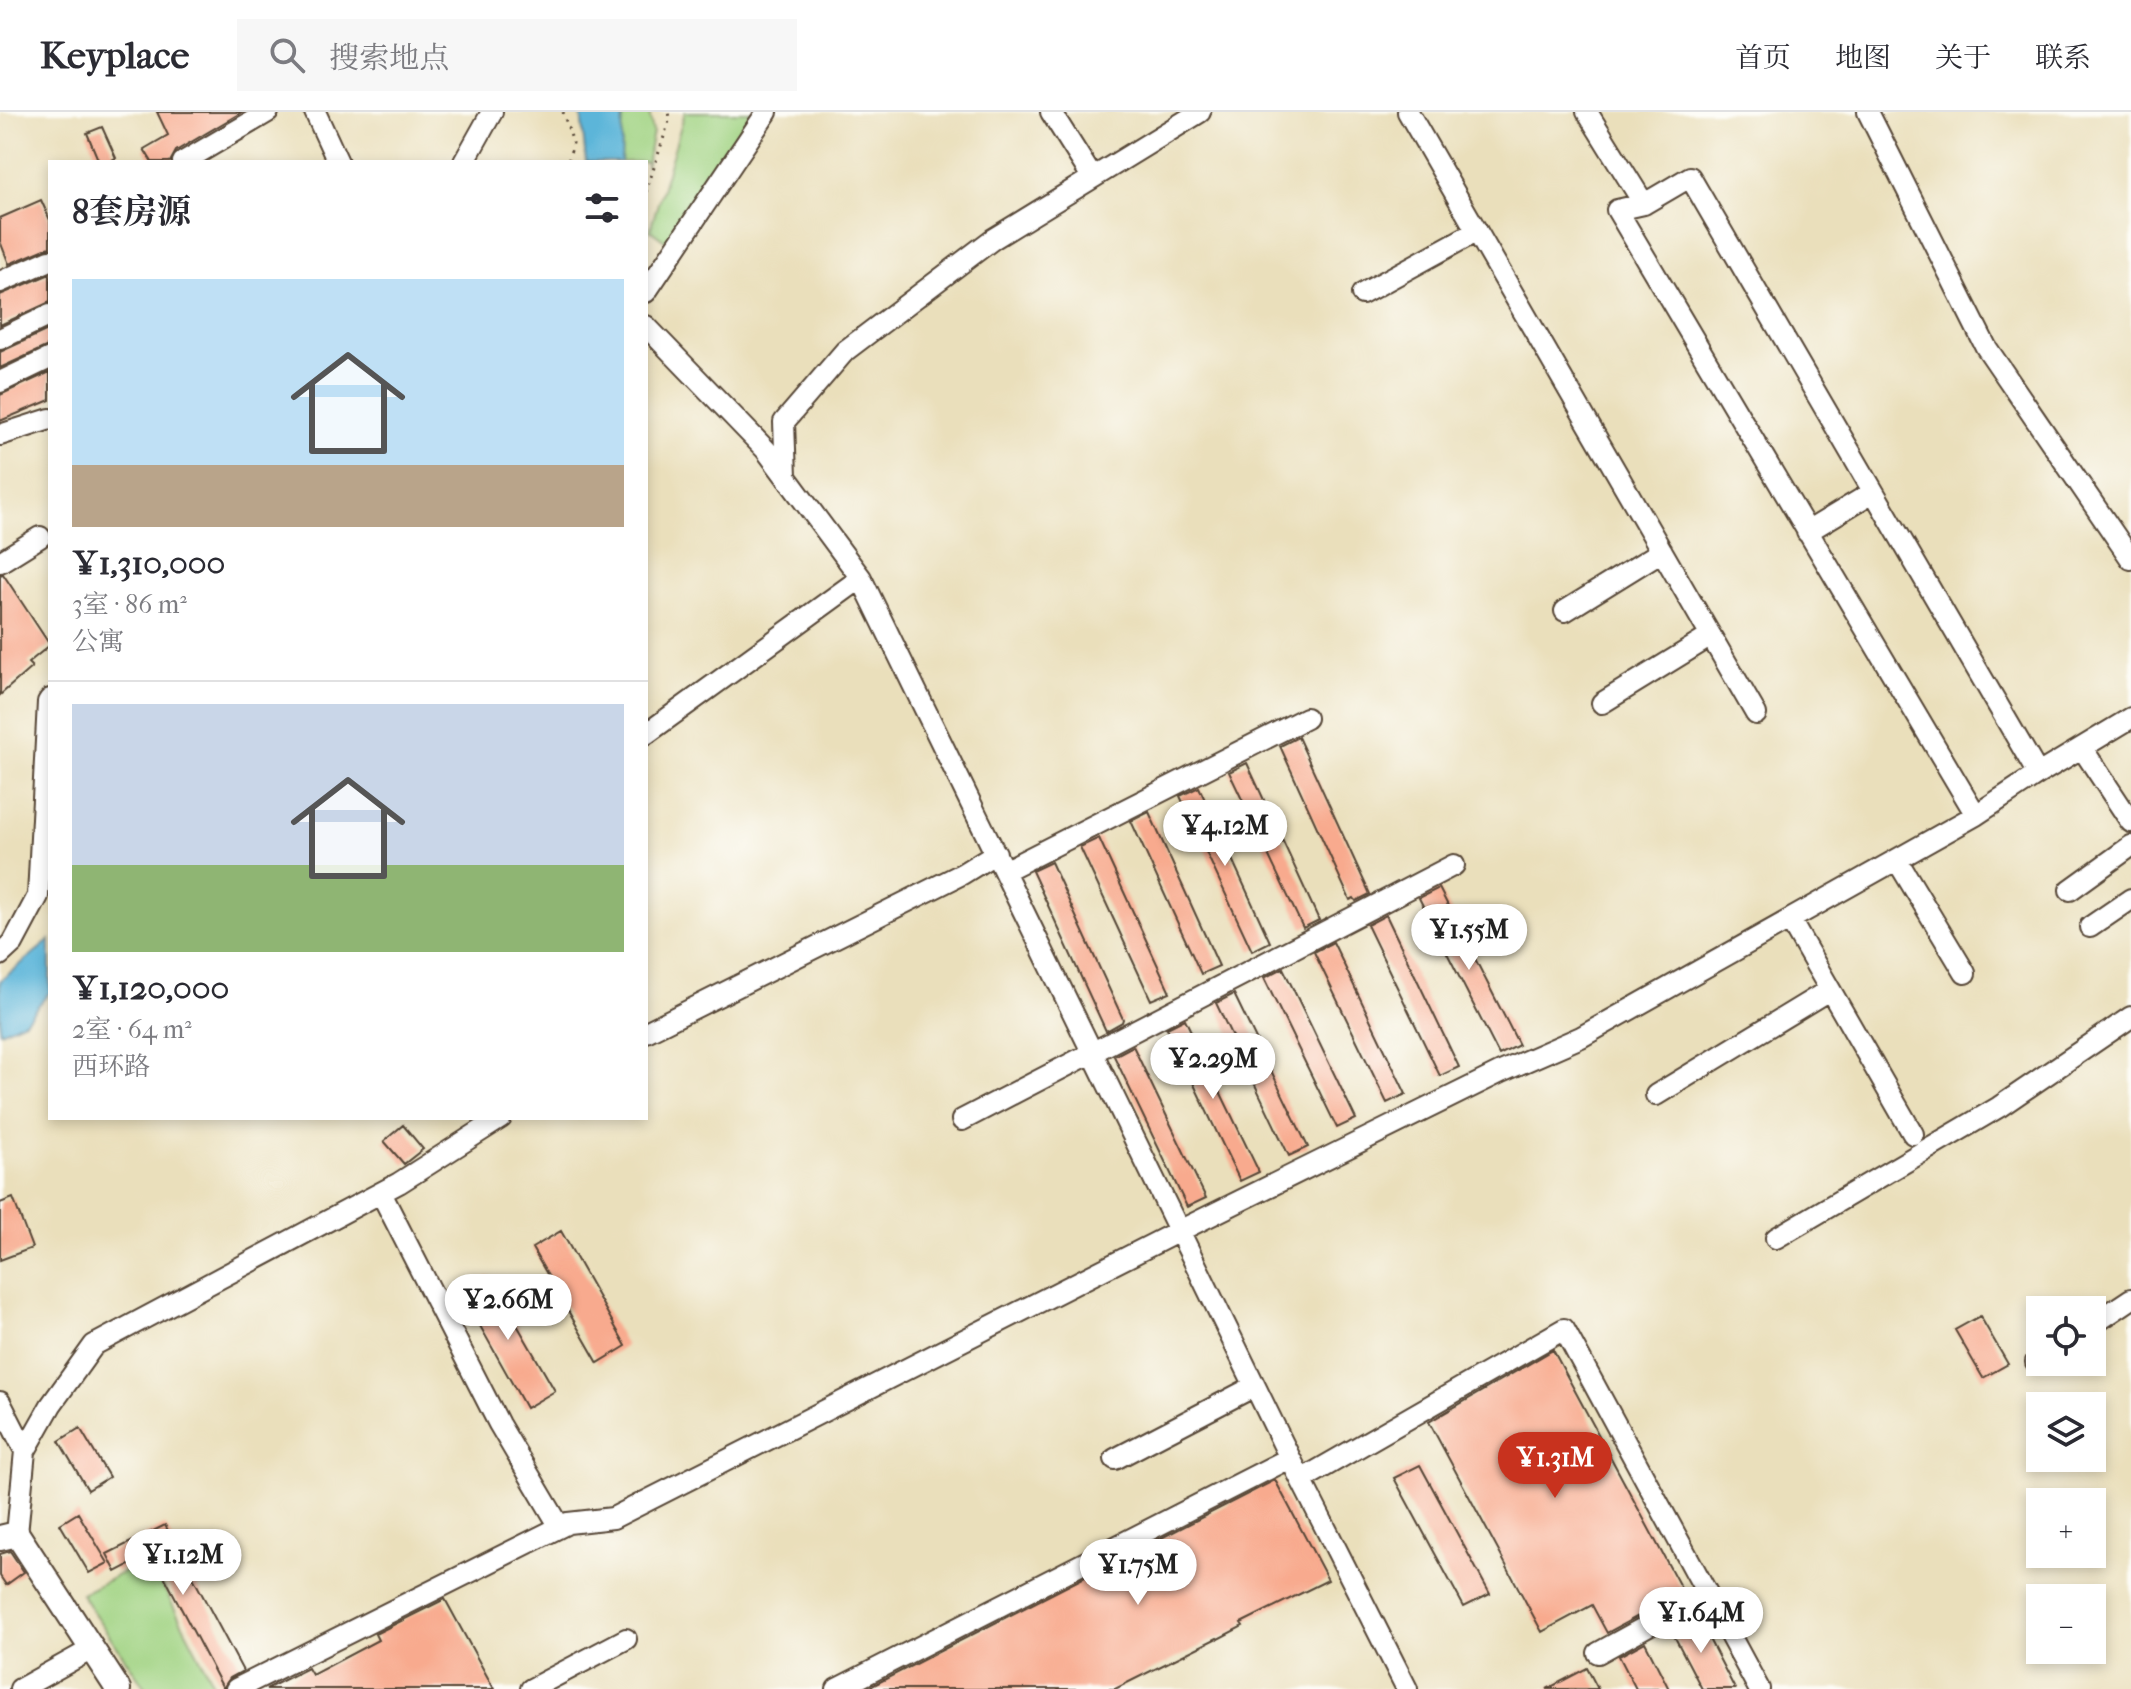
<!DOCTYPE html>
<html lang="zh">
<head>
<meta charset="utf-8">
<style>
  body { margin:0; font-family:"IM FELL French Canon","Noto Serif SC",serif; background:#f7f7f7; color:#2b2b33; height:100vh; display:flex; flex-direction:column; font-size:30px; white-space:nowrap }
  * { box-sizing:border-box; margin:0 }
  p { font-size:26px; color:#7c7c81 }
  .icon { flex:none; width:44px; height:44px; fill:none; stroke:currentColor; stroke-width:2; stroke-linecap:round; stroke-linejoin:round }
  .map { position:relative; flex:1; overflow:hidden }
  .details { position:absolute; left:48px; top:48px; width:600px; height:960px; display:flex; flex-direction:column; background:#fff; border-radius:0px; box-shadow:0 4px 12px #0003 }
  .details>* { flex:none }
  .controls { position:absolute; left:2026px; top:1184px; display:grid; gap:16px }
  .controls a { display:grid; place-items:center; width:80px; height:80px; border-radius:0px; background:#fff; box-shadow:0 4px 12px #0003; font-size:40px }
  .price { position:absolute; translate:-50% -68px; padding:0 18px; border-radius:28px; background:#fff; color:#222; font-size:26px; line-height:52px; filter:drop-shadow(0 2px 4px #0008) }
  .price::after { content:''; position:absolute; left:50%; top:48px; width:24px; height:18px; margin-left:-12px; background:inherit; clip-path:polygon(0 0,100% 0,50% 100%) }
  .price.active { background:#c8321e; color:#fff }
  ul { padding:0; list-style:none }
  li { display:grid; align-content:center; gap:16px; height:424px; padding:0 24px }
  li+li { border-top:2px solid #e1e1e2 }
  li span { display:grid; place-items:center; height:248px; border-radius:0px; color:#555 }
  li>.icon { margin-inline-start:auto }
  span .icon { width:144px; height:144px; fill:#fffc; stroke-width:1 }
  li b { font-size:34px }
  h2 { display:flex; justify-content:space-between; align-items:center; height:96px; padding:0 24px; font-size:34px }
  header { display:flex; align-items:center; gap:48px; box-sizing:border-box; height:112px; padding:0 40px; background:#fff; border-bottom:2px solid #e1e1e2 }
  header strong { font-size:38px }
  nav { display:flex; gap:44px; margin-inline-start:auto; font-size:28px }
  .search { width:560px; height:72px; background:#f7f7f7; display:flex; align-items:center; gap:20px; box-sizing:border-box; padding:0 28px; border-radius:0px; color:#7c7c81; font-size:30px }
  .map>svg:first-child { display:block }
</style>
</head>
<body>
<header>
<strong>Keyplace</strong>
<div class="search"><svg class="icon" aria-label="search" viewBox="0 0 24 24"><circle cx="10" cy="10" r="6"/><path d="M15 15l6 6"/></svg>搜索地点</div>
<nav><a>首页</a><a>地图</a><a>关于</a><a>联系</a></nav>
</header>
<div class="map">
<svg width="2131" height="1577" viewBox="0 0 2131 1577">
  <rect width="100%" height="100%" fill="#fdfcf7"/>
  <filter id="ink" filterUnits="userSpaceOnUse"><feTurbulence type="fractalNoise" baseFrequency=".0125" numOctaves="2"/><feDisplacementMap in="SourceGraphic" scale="16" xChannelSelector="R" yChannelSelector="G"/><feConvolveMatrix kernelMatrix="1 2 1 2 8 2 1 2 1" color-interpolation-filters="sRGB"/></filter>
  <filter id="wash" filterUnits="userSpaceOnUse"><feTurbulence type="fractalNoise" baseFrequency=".006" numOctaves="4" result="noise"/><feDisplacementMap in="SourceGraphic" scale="32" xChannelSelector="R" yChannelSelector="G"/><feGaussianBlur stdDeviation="1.8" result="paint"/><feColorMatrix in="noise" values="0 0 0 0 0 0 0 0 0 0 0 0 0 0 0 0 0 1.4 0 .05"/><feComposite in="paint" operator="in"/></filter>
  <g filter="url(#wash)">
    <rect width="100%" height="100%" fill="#eadfbb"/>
    <path fill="#a0d382" stroke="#6e7e50" stroke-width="2" d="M623 0H649L653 20 646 55V50H621Z
      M685 0H751L669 132 650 118Z
      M149 1447 216 1577H146L81 1482Z"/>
    <path fill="#5cb5d9" stroke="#4c707c" stroke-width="2" d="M581 0H623L621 50H586Z
      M50 828V880L25 909 0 920V869Z"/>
    <g id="blocks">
      <path fill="#f8aa8e" d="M157 0H242L176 39 170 50H152L144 37 168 23Z
        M102 15 116 46 108 50H99L87 21Z
        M41 88 50 108V135L9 152 0 129V106Z
        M50 162V190L0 213V183Z
        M50 217V233L0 256V240Z
        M50 260V288L0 309V283Z
        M3 462 50 533 28 551 32 555 0 583V463Z
        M1298 625 1370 782 1356 789 1354 786 1350 788 1280 634Z
        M1247 651 1319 808 1303 816 1229 660Z
        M1199 675 1270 830 1252 839 1180 684Z
        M1149 700 1219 854 1201 862 1131 709Z
        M1099 726 1170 880 1151 888 1080 735Z
        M1051 750 1123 907 1122 910 1106 919 1032 759Z
        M1439 776 1519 933 1499 943 1419 786Z
        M1386 803 1459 955 1440 964 1367 813Z
        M1333 830 1406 982 1387 991 1314 840Z
        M1283 856 1356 1007 1337 1016 1264 866Z
        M1234 882 1308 1035 1289 1044 1216 891Z
        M1185 907 1259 1060 1240 1069 1167 916Z
        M1133 934 1206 1086 1187 1095 1114 944Z
        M403 1013 423 1037 404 1052 384 1029Z
        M13 1086 32 1136 0 1148V1091Z
        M561 1119 626 1234 598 1251 532 1136Z
        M489 1164 555 1279 526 1296 461 1180Z
        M1980 1204 2008 1252 1983 1266 1955 1218Z
        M1553 1238 1683 1480 1607 1521 1592 1493 1542 1520 1429 1310Z
        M80 1316 109 1365 88 1378 59 1329Z
        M1420 1353 1490 1482 1464 1495 1394 1366Z
        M1275 1368 1328 1468 1241 1511 1243 1514 1218 1527 1217 1526 1115 1577H866Z
        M78 1401 108 1451 89 1461 60 1412Z
        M165 1413 243 1559 230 1566 223 1576 152 1441 116 1460 107 1442Z
        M10 1439 24 1460 6 1473 0 1464V1442Z
        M445 1487 494 1577H266L308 1556 312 1563 378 1528 375 1522Z
        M1696 1502 1735 1577H1702L1670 1516Z
        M1645 1530 1669 1577H1636L1619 1544Z
        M1587 1556 1598 1577H1547Z"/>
    </g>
  </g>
  <g filter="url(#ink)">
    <use href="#blocks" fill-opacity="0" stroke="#554536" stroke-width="2"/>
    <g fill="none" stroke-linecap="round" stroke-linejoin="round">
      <defs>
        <path id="minor" d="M315 0 338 50
          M1051 0 1092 65
          M1408 0 1756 602
          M1587 0 1644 92
          M1868 0 1986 235 2131 447
          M183 50 268 0
          M464 50 492 0
          M0 170 50 148
          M646 180 767 0
          M1362 182 1477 119
          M646 214 766 338 861 466 1290 1346 1407 1577
          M0 227 50 203
          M0 270 50 246
          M0 323 50 307
          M786 364 784 310 845 239 993 127 1200 0
          M1807 420 1873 380
          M0 450 40 425
          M1565 499 1662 439
          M1602 591 1711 524
          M646 622 861 466
          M2082 636 2131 710
          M1976 703 1617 98 1644 92 1690 65 2038 662
          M1897 748 1965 861
          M1004 759 1306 606
          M2070 778 2131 734
          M1790 808 1913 1022
          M2090 815 2131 787
          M0 843 13 831 38 784 48 590 50 587
          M646 920 962 762 996 741
          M1656 983 1829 878
          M962 1008 1454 753
          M381 1081 499 1312 560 1415
          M1776 1126 1999 995 2131 905
          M2092 1213 2131 1187
          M2036 1250 2040 1247
          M0 1290 25 1339
          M1115 1347 1255 1274
          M1301 1368 1564 1217 1759 1577
          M17 1422 25 1339 51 1293 94 1233 399 1071 501 1006
          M1598 1541 1707 1481
          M20 1577 92 1537
          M236 1577 568 1411 613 1406 1179 1119 1501 960 1581 925 1976 703 2038 662 2131 606
          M531 1577 626 1527
          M837 1577 1290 1346"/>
        <path id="major" d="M0 1426 17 1422 118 1577"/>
      </defs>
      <use href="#minor" stroke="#554536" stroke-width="24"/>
      <use href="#major" stroke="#554536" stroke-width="28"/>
      <path stroke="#554536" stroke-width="3" stroke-dasharray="2 6" stroke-linecap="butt" d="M563 0 573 31 568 50
        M646 80 670 6 669 0"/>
      <use href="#minor" stroke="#fff" stroke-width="20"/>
      <use href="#major" stroke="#fff" stroke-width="24"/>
    </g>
  </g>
</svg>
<div class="controls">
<a><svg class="icon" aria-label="locate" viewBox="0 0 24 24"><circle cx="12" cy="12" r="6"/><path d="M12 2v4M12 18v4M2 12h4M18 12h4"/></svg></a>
<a><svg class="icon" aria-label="layers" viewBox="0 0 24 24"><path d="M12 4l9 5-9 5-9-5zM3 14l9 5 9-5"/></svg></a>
<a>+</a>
<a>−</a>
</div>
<b class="price" style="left:1225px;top:756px">¥4.12M</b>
<b class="price" style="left:1469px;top:860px">¥1.55M</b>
<b class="price" style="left:1213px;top:989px">¥2.29M</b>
<b class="price" style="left:508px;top:1230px">¥2.66M</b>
<b class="price active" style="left:1555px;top:1388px">¥1.31M</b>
<b class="price" style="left:183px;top:1485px">¥1.12M</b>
<b class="price" style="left:1138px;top:1495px">¥1.75M</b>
<b class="price" style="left:1701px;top:1543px">¥1.64M</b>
<section class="details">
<h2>8套房源<svg class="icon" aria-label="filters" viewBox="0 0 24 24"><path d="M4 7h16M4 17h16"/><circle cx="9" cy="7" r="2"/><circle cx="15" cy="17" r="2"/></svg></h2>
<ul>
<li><span style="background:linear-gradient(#bfe0f5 75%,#b9a48a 0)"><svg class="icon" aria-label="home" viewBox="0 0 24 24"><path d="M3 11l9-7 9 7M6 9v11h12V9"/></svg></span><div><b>¥1,310,000</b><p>3室 · 86 m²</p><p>公寓</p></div></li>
<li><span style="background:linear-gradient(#c9d6e8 65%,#8fb573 0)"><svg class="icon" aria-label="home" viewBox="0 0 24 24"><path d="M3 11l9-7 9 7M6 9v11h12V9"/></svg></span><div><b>¥1,120,000</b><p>2室 · 64 m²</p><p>西环路</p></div></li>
</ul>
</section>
</div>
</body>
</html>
